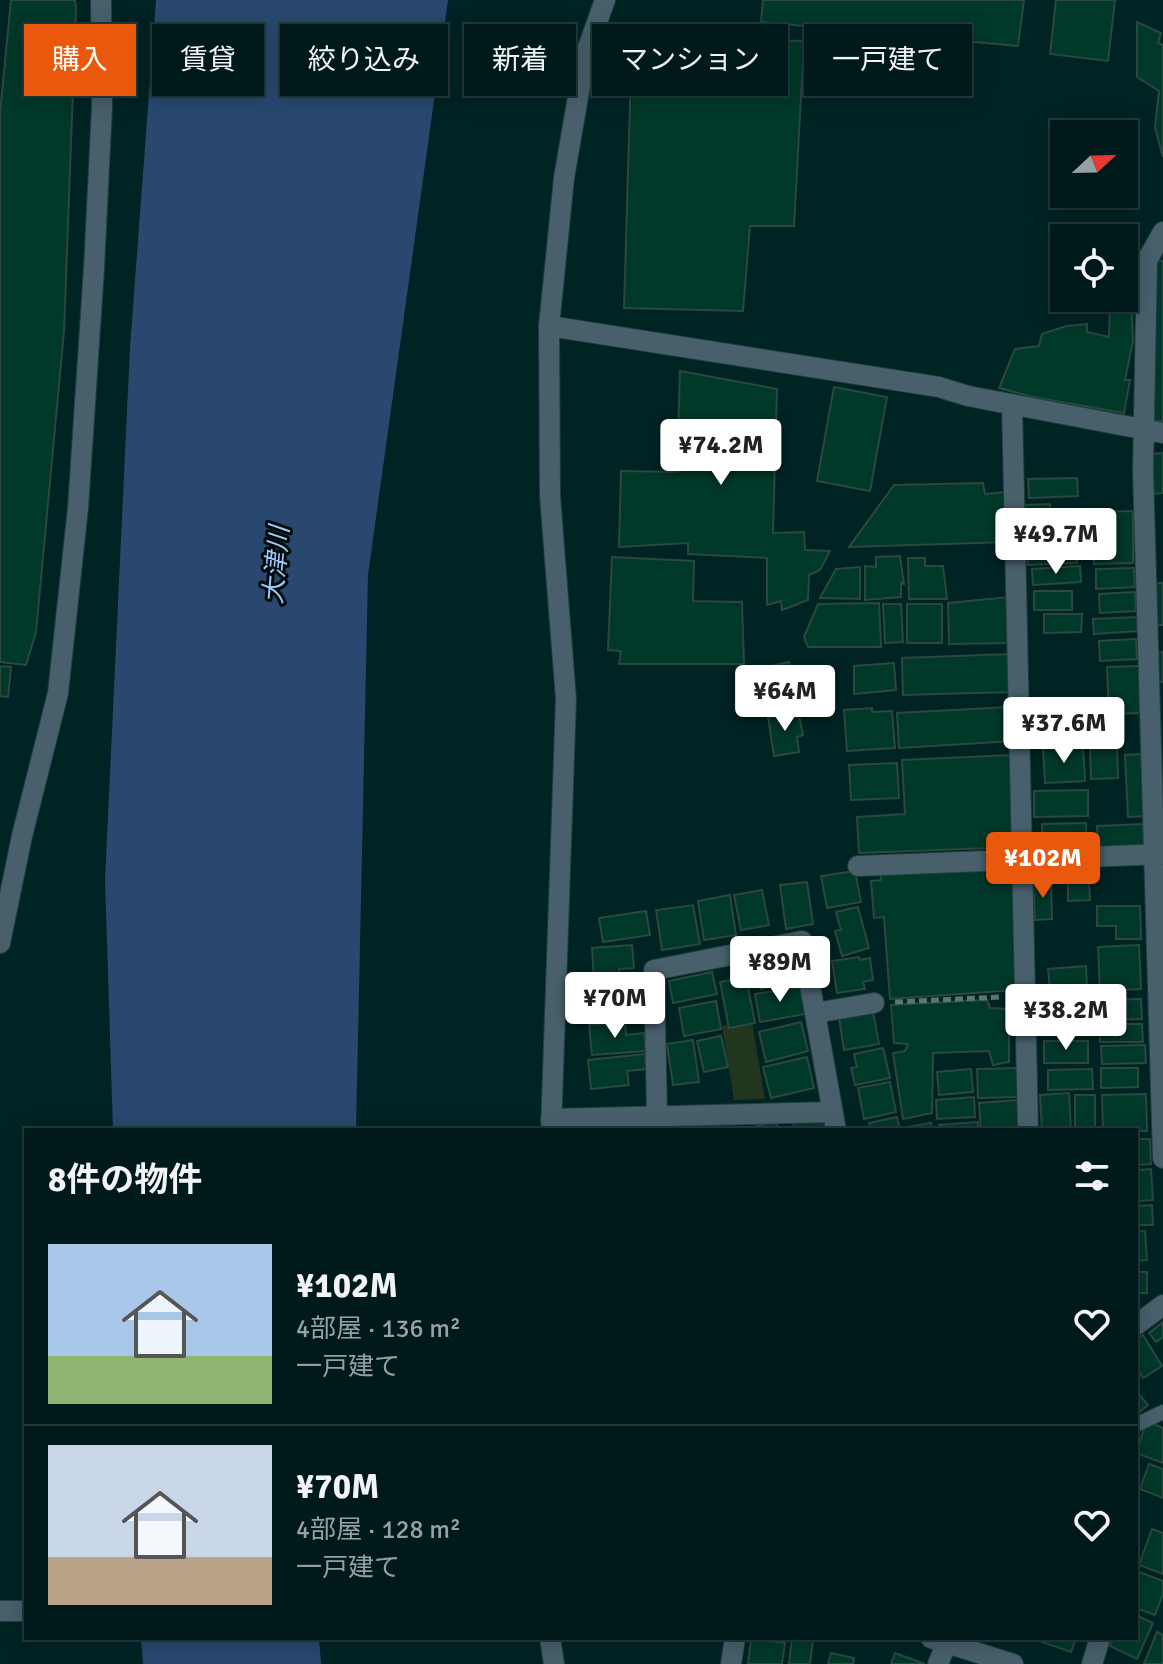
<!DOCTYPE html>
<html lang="ja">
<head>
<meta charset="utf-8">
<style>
  body { margin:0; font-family:Signika,"Noto Sans JP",sans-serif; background:#0a2324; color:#f1f3f6; height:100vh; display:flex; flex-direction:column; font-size:30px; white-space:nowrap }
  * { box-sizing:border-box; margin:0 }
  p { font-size:26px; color:#95a1a3 }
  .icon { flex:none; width:44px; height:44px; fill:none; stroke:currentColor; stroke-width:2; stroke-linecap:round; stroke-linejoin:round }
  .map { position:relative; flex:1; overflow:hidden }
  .side { position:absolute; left:24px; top:1128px; width:1114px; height:512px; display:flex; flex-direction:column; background:#001a1b; border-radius:0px; box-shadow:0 4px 20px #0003,0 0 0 2px #22383a }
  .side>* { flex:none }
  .top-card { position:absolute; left:24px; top:24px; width:1116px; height:72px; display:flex; gap:16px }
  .needle { width:52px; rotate:68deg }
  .controls { position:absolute; left:1050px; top:120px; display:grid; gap:16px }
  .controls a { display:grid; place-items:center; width:88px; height:88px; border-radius:0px; background:#001a1b; box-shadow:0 4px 20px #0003,0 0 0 2px #22383a; font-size:40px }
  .price { position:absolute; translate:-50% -68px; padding:0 18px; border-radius:8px; background:#fff; color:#222; font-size:26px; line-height:52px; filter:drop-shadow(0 2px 4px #0008) }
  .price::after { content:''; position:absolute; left:50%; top:48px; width:24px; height:18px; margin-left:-12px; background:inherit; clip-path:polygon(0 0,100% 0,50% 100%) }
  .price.on { background:#ea580c; color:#fff }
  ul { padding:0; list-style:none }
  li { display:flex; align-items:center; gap:24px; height:200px; padding:0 24px }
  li+li { border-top:2px solid #22383a }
  li span { display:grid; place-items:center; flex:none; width:224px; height:160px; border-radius:0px; color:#555 }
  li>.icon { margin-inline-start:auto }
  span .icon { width:96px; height:96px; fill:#fffc; stroke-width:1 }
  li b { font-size:34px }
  h2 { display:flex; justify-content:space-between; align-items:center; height:96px; padding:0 24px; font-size:34px }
  .chip { padding:0 28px; border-radius:0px; background:#001a1b; box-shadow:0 4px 20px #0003,0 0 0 2px #22383a; font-size:28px; line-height:72px }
  .chip.on { background:#ea580c; color:#fff }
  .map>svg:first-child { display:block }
</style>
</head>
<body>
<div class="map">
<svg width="1163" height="1664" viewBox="0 0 1163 1664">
  <rect width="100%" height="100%" fill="#002324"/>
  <path fill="#22361f" d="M752 1022 765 1099 734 1100 722 1026Z"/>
  <path fill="#28486f" d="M156 0H448L368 575 356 1130H113L105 880 130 347Z
    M141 1638H319L321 1664H143Z"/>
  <path fill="#003829" stroke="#2b483e" stroke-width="2" d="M11 0H75L76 8 64 331 36 632 26 665 0 662V113Z
    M763 0H1024L1018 46 761 22Z
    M1056 0H1115L1108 61 1050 54Z
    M1137 22 1161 33 1158 43 1163 45V157L1155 128 1159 91 1137 77Z
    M632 37 804 41 794 226H750L743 311 624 308Z
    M1147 261H1163V421H1146Z
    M1131 294 1133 341 1125 380H1130L1124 413 1033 397 999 388 1015 349 1039 346 1042 334 1066 326 1087 324V332L1109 337 1110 298H1124V295Z
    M680 371 777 389 773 533 804 532 805 550 830 551 820 570 809 575 808 600 782 610 781 601 767 605V558L688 554V543L619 547 621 471 677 472Z
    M834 387 887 397 870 491 817 481Z
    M1163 453V493L1154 494 1152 454Z
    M1077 478 1078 496 1029 498 1028 479Z
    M983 483 985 494 1005 492 1008 542 849 547 894 485Z
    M1050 504 1052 542 1026 543 1024 505Z
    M1133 511V563L1094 564V512Z
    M1076 548 1077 563 1028 565 1027 549Z
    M900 556 904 584 901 583V597L865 600V566L876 567V557Z
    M612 557 694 561 693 601 742 602 744 664H619L621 651 608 650Z
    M908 558H925V566H943L947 599H909Z
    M1080 566 1081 582 1033 585 1032 569Z
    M860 567V599L820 598 836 569Z
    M1134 568 1135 587 1096 589V569Z
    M1163 583V625H1155L1153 584Z
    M1034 591H1072V610H1034Z
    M1135 592 1136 611 1100 613 1099 594Z
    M1009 597 1011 643 949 644 948 603Z
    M879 603 881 647H808L804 637 818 604Z
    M883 604H901L903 642 885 643Z
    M907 604H942V643H907Z
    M1044 614H1082L1081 632 1044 633Z
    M1137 617 1138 631 1094 634 1093 619Z
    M1136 639 1137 659 1100 661 1099 641Z
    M1163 652V682H1157L1155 653Z
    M1010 654 1011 692 903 695 902 658Z
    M789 662 794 682 802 680 807 700 772 707 768 688 776 686 771 666Z
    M894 663 896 690 854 694V666Z
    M0 666 11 667 8 697 0 696Z
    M1139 666 1140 713 1109 714 1107 667Z
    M1010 707 1013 741 899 748 897 713Z
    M872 708V712L892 711 895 748 847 751 844 710Z
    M798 711 803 735 797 737 799 752 774 756 768 717Z
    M1083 747 1085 781 1045 783 1043 748Z
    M1117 748 1118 778 1091 779 1090 749Z
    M1141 754 1145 816 1128 817 1125 755Z
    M1012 755 1016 847 859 853 857 817 905 814 902 760Z
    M897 763 899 798 851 800 849 765Z
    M1088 790V816L1034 817V791Z
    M1086 823 1087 848 1043 849 1042 824Z
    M1143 824 1144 846 1098 848 1097 826Z
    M1087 861V877L1035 878V862Z
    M1001 864V871L1014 872 1016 990 890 999 884 917 874 918 871 881 881 880V870Z
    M855 871 861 902 827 908 821 876Z
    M1033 881H1051L1052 919 1035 920Z
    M1089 881 1090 900 1068 901V882Z
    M807 882 813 924 786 929 780 885Z
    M762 890 769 925 741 930 734 895Z
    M730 895 736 935 704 940 698 901Z
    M693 905 700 944 662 950 656 910Z
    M1097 906H1140L1141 939H1116V926H1097Z
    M858 907 869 948 842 956 835 931 841 930 836 912Z
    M646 911 650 935 603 942 599 918Z
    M632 945 634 968 619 969 620 979 594 981 592 948Z
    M1139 945 1141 989 1100 991 1098 947Z
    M787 955 794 980 761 989 754 963Z
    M859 957 860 960 870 958 873 980 863 982 865 989 837 993 832 961Z
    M1086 966 1087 987 1050 990 1048 969Z
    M712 972 717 994 673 1003 669 981Z
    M746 977 755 1023 729 1028 720 982Z
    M622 983 624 1003 635 1002 637 1017 599 1021 595 986Z
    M800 987 805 1014 760 1022 755 994Z
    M1066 995 1068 1032 1039 1034 1037 997Z
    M1141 999 1142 1019 1100 1020V1000Z
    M987 1000 990 1008 1009 1009V1062L993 1065 989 1051 933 1053 932 1113 903 1119 893 1053 905 1051 908 1044 894 1043 891 1005Z
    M716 1001 721 1029 684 1036 679 1008Z
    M873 1012 879 1044 844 1050 839 1018Z
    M625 1022 626 1035 644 1033 646 1051 592 1055 589 1025Z
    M801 1022 808 1051 766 1062 759 1032Z
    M1100 1024H1142L1143 1042H1100Z
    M721 1036 728 1067 704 1072 697 1041Z
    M693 1040 699 1082 673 1085 667 1044Z
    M1044 1041H1088V1063H1044Z
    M1145 1045 1146 1063 1102 1064 1101 1046Z
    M883 1048 890 1078 855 1085 851 1068 857 1067 854 1054Z
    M645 1054 646 1069 627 1071 629 1085 591 1089 588 1060Z
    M807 1057 814 1088 771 1098 763 1067Z
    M1018 1068 1019 1097 978 1098 977 1069Z
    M1101 1068H1138V1087L1101 1088Z
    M971 1069 973 1092 939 1095 937 1072Z
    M1092 1069 1093 1089 1048 1090V1070Z
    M890 1082 896 1112 864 1119 858 1088Z
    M1069 1093 1071 1130H1042L1040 1095Z
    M1146 1094 1147 1131 1103 1130 1102 1095Z
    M1075 1095H1095V1130H1075Z
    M974 1097 975 1117 937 1119 936 1100Z
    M1019 1100 1021 1130H981L979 1103Z
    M824 1116 828 1130H795L793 1123Z
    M897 1117 900 1130H871L869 1123Z
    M776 1122 778 1130H743V1129Z
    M978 1122V1130H939V1125Z
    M931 1123 932 1130H907V1127Z
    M1136 1139H1150L1151 1164 1136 1165Z
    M1151 1169 1153 1200 1136 1201V1170Z
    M1152 1205 1153 1225H1136V1206Z
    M1145 1231 1147 1260 1136 1261V1232Z
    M1136 1272H1147V1293H1136Z
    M1163 1322V1337L1156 1342 1149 1333Z
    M1143 1335 1162 1366 1143 1378 1136 1366V1339Z
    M1136 1391 1148 1405 1136 1415Z
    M1147 1421 1163 1428V1463L1136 1453Z
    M1149 1464 1163 1469V1498L1140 1489Z
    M1152 1529 1163 1533V1574L1139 1565Z
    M1137 1571 1163 1581V1594L1155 1615 1136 1608Z
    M1136 1615 1153 1623 1137 1659 1110 1646 1113 1638H1136Z
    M1157 1632 1163 1635V1664H1144Z
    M792 1638 813 1639 810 1664H789Z
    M1044 1638H1076L1071 1652 1042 1642Z
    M751 1639 785 1643 782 1664H748Z
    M831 1653 854 1658 853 1664H828Z
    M895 1653 925 1664H891Z"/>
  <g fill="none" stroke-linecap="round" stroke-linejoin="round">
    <defs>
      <path id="service" d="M1136 1425 1163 1412"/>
      <path id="minor" d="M1163 232 1147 260 1143 472 1163 1158
        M549 326 939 387 968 396 1163 433
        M1012 404 1028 1130
        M858 866 1163 854
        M0 943 22 836 58 693 78 508 94 268 102 107 101 0
        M815 1013 874 1003
        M657 1117 654 970 802 941 836 1130
        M551 1119 832 1112
        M1136 1325 1163 1305
        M550 1638 554 1664
        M931 1638 1013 1664
        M731 1664 735 1638
        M938 1664 947 1642
        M1092 1664 1100 1638"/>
      <path id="tertiary" d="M551 1130 566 699 550 496 549 326 564 178 585 56 605 0
        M0 1611H26"/>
    </defs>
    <use href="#service" stroke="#1e3f40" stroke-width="16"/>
    <use href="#minor" stroke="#1e3f40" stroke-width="22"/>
    <use href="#tertiary" stroke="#1e3f40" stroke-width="22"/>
    <path stroke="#597576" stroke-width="5" stroke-dasharray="8 4" stroke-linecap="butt" d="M895 1002 1001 997"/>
    <use href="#service" stroke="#47606b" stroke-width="14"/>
    <use href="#minor" stroke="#47606b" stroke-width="20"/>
    <use href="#tertiary" stroke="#47606b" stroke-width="20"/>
  </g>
  <g text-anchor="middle" stroke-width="6" stroke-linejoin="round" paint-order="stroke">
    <g font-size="26" font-style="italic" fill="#9dc6f9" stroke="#010a0a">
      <text transform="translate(276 565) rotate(-85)" y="9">大津川</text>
    </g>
  </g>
</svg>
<div class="controls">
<a><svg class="needle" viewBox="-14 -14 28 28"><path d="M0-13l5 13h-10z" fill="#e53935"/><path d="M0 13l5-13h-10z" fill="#95a1a3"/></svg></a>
<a><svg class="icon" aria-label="locate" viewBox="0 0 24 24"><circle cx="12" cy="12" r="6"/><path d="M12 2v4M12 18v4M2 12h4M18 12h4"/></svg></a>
</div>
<b class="price" style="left:721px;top:487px">¥74.2M</b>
<b class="price" style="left:1056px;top:576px">¥49.7M</b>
<b class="price" style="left:785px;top:733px">¥64M</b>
<b class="price" style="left:1064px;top:765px">¥37.6M</b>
<b class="price on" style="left:1043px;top:900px">¥102M</b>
<b class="price" style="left:780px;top:1004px">¥89M</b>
<b class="price" style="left:615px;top:1040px">¥70M</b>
<b class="price" style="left:1066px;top:1052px">¥38.2M</b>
<div class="top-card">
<a class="chip on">購入</a>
<a class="chip">賃貸</a>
<a class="chip">絞り込み</a>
<a class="chip">新着</a>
<a class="chip">マンション</a>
<a class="chip">一戸建て</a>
</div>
<section class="side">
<h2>8件の物件<svg class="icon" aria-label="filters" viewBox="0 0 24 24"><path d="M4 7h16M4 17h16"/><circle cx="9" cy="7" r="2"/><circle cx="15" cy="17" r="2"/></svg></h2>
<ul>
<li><span style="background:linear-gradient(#a9c7e8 70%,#8fb573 0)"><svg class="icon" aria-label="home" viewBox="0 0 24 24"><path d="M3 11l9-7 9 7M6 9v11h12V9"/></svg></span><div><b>¥102M</b><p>4部屋 · 136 m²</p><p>一戸建て</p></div><svg class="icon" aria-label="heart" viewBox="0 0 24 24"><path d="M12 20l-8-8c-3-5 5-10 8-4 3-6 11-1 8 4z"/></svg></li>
<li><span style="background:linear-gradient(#c9d6e8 70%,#b9a48a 0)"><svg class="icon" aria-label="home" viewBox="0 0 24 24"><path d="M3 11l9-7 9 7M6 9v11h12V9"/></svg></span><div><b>¥70M</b><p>4部屋 · 128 m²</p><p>一戸建て</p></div><svg class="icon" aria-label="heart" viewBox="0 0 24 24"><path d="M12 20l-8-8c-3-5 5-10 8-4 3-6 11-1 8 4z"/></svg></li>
</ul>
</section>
</div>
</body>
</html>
